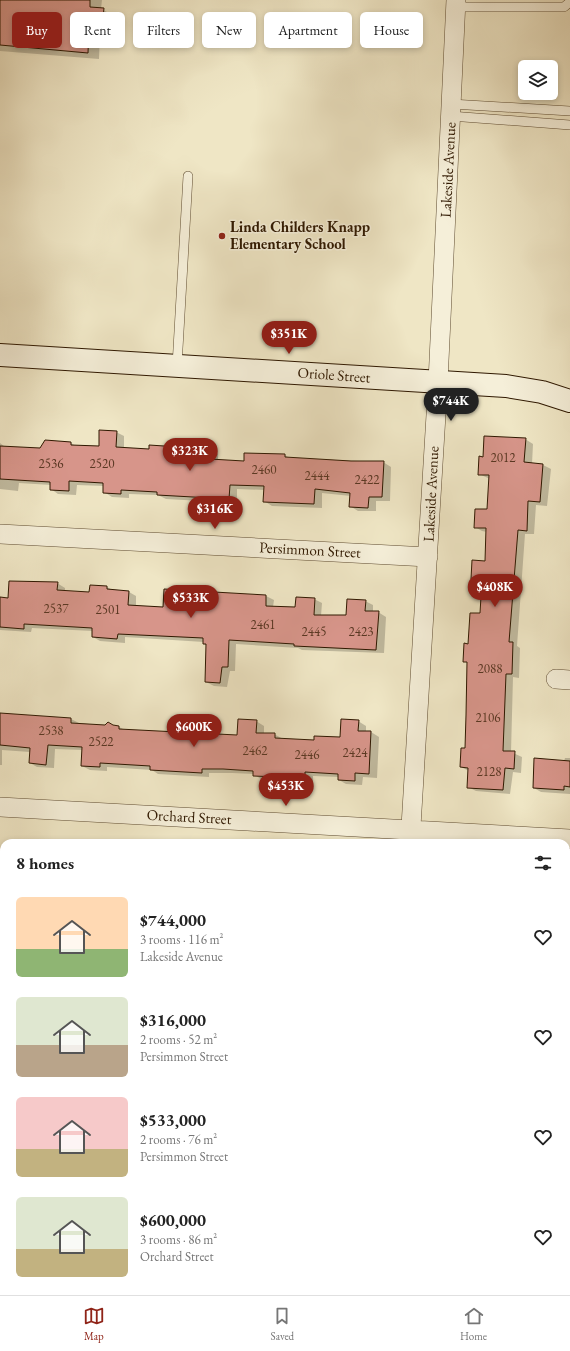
<!DOCTYPE html>
<html lang="en">
<head>
<meta charset="utf-8">
<style>
  body { margin:0; font-family:"EB Garamond",serif; background:#f2f2f2; color:#222; height:100vh; display:flex; flex-direction:column; font-size:15px; white-space:nowrap }
  * { box-sizing:border-box; margin:0 }
  p { font-size:13px; color:#767676 }
  .icon { flex:none; width:22px; height:22px; fill:none; stroke:currentColor; stroke-width:2; stroke-linecap:round; stroke-linejoin:round }
  .map { position:relative; flex:1; overflow:hidden }
  .panel { position:absolute; left:0px; top:839px; width:570px; height:456px; display:flex; flex-direction:column; background:#fff; border-radius:12px 12px 0 0; box-shadow:0 2px 6px #0003 }
  .panel>* { flex:none }
  .guide { position:absolute; left:12px; top:12px; width:546px; height:36px; display:flex; gap:8px }
  .tools { position:absolute; left:518px; top:60px; display:grid; gap:8px }
  .tools a { display:grid; place-items:center; width:40px; height:40px; border-radius:6px; background:#fff; box-shadow:0 2px 6px #0003; font-size:20px }
  .price { position:absolute; translate:-50% -34px; padding:0 9px; border-radius:14px; background:#8f2418; color:#fff; font-size:13px; line-height:26px; filter:drop-shadow(0 1px 2px #0008) }
  .price::after { content:''; position:absolute; left:50%; top:24px; width:12px; height:9px; margin-left:-6px; background:inherit; clip-path:polygon(0 0,100% 0,50% 100%) }
  .price.current { background:#222; color:#fff }
  ul { padding:0; list-style:none }
  li { display:flex; align-items:center; gap:12px; height:100px; padding:0 16px }
  li span { display:grid; place-items:center; flex:none; width:112px; height:80px; border-radius:6px; color:#555 }
  li>.icon { margin-inline-start:auto }
  span .icon { width:48px; height:48px; fill:#fffc; stroke-width:1 }
  li b { font-size:17px }
  h2 { display:flex; justify-content:space-between; align-items:center; height:48px; padding:0 16px; font-size:17px }
  .chip { padding:0 14px; border-radius:6px; background:#fff; box-shadow:0 2px 6px #0003; font-size:14px; line-height:36px }
  .chip.current { background:#8f2418; color:#fff }
  .menu { display:flex; justify-content:space-around; align-items:center; height:56px; border-top:1px solid #e0e0e0; background:#fff; font-size:11px; color:#767676 }
  .menu a { display:grid; justify-items:center; gap:2px }
  .menu .current { color:#8f2418 }
  .map>svg:first-child { display:block }
</style>
</head>
<body>
<div class="map">
<svg width="570" height="1295" viewBox="0 0 570 1295">
  <rect width="100%" height="100%" fill="#efe6c5"/>
  <filter id="stains"><feTurbulence type="fractalNoise" baseFrequency=".005" numOctaves="4"/><feColorMatrix values="0 0 0 0 .2 0 0 0 0 .09 0 0 0 0 .02 0 0 0 .5 -.17"/></filter>
  <radialGradient id="worn" r=".72"><stop offset=".6" stop-color="#630" stop-opacity="0"/><stop offset="1" stop-color="#630" stop-opacity=".3"/></radialGradient>
  <path fill="#0003" d="M0 0H102L101 9 115 16 114 33 100 32 99 59 0 51Z
    M116 432 124 436V449L210 450 218 454V461L245 462 285 455 289 458 383 462 391 467 390 501H376V511H358L350 506 351 496 322 493V508L272 506 264 501 265 490 237 489V503L166 499 158 495 129 494V498L112 497 104 492V486L77 485 76 495 58 494 51 489V485L19 483 18 491 0 489V443L5 447 40 449 71 443 77 447H100Z
    M525 439 533 444 532 464 543 465 551 469 547 506 536 505 534 534H525L517 646 520 648 519 678 513 677 511 752 522 757 521 773 513 772 510 794 476 791 468 787 469 771 461 767 466 749 468 663 464 661 481 614 483 583 472 579 486 562 487 532 482 531 475 527 488 510 490 479 479 474 484 458Z
    M57 583 65 588V592L90 593 91 586 107 587 114 591 129 592 136 596V606L164 608 181 591 189 595V603L215 605V593L266 596 274 600 273 607 296 608 314 599 322 603 321 616H347L365 601 373 605V612H378L386 617 384 653 302 650 298 648 236 644 235 671H230L227 687 214 686 206 682 207 646 204 644V642L125 637V643L100 641 93 637V631L32 628 31 632 0 630V598L9 599Z
    M0 714 71 719 79 723 119 727 125 730 238 736 256 721 264 726V734H274L283 739 315 741 341 738 358 721 366 726V732H371L379 737 377 778 363 777 362 785 346 784 339 780V777L313 776V782L262 780 254 774 232 773H209V777L158 774 152 770 107 767V771L90 770 82 766 83 750 55 749 54 768 37 767 30 763V752L2 750V765H0Z
    M565 758H570V794L541 792 534 788 564 761Z
    M0 857H4V903H0Z
    M566 891H570V945L566 942Z
    M0 998H4V1035L0 1034Z
    M566 1048H570V1095L566 1093Z
    M0 1145 4 1146V1181L0 1180Z
    M0 1256H4L5 1291 3 1293 0 1291Z
    M29 1291H65V1294Z
    M126 1291H350V1295H131Z
    M439 1291H478V1295Z"/>
  <path fill="#d7958a" stroke="#2f1800" d="M0 0H90V7L104 8 102 27 89 26 88 53 0 45Z
    M99 430 117 431 116 447 149 449V445L210 449V459L244 461V453L285 454V457L351 461H384L382 497H369L368 508 349 507 350 493 315 489 314 504 263 502 264 486 230 485 229 499 157 495V492L121 490V494L103 493V483L69 481V491L50 490V482L0 479V446L40 448 45 440 71 442V445L99 446Z
    M484 436 526 438 524 462 543 464 540 502 528 501 527 531 518 530 509 642H513L512 674H506L503 751H515L514 769 505 768 503 790 467 788 468 768 460 767 461 748H465L466 715 467 662H463L464 643 468 644 470 613H480L482 580 471 579 472 560 485 561 486 528H474L475 509H487L489 475H478L479 456 483 457Z
    M9 581 58 582 57 590 89 592 90 585 107 586V589L129 591 128 605 163 607 164 589 182 590 181 601 214 604V592L266 595V606L295 607 296 597 315 598 314 615H346L347 599 366 600 365 611H379L376 650 294 646V644L229 640 228 667H222L220 683 205 682 206 644H203V638L118 634 117 639 92 637V628L24 624V629L0 627V597L8 598Z
    M0 713 71 718V723L105 725 108 722 113 725 119 726V729L237 735 238 719 257 720 256 733H275V738L314 740V736L340 737 341 719 359 720 358 731H371L369 774 355 773V781L338 780V774L305 772V778L253 776V771L223 769H202V773L150 770V766L100 763V767L81 766 82 747 48 745 46 765 29 763 30 748 0 745Z
    M534 758 570 761V787L564 786V790L533 788Z"/>
  <g fill="none" stroke-linecap="round" stroke-linejoin="round">
    <defs>
      <path id="lane" d="M455 7H564L570 2
        M451 104 570 111
        M450 116 570 125
        M177 366 188 176"/>
      <path id="street" d="M0 534 428 557
        M556 679 570 680
        M0 807 570 839
        M410 843 438 382 456 0
        M0 1080 4 1081
        M385 1295V1291"/>
      <path id="secondary" d="M0 355 506 386 542 392 570 401"/>
    </defs>
    <use href="#lane" stroke="#5f4c31" stroke-width="10"/>
    <use href="#street" stroke="#5f4c31" stroke-width="20"/>
    <use href="#secondary" stroke="#2f1800" stroke-width="24"/>
    <use href="#lane" stroke="#f5efd9" stroke-width="9"/>
    <use href="#street" stroke="#f5efd9" stroke-width="19"/>
    <use href="#secondary" stroke="#f5efd9" stroke-width="22"/>
  </g>
  <circle fill="#8f2418" stroke="#f5efd9" stroke-width="1.5" cx="222" cy="236" r="4"/>
  <g text-anchor="middle" stroke-width="3" stroke-linejoin="round" paint-order="stroke">
    <g font-size="13" fill="#593722">
      <text x="503" y="462">2012</text>
      <text x="51" y="468">2536</text>
      <text x="102" y="468">2520</text>
      <text x="264" y="474">2460</text>
      <text x="317" y="480">2444</text>
      <text x="367" y="484">2422</text>
      <text x="56" y="613">2537</text>
      <text x="108" y="614">2501</text>
      <text x="263" y="629">2461</text>
      <text x="314" y="636">2445</text>
      <text x="361" y="636">2423</text>
      <text x="490" y="673">2088</text>
      <text x="488" y="722">2106</text>
      <text x="51" y="735">2538</text>
      <text x="101" y="746">2522</text>
      <text x="255" y="755">2462</text>
      <text x="355" y="757">2424</text>
      <text x="307" y="759">2446</text>
      <text x="489" y="776">2128</text>
    </g>
    <g font-size="15" fill="#2f1800" stroke="#f5efd9">
      <text transform="translate(448 170) rotate(-87)" y="5">Lakeside Avenue</text>
      <text transform="translate(334 375) rotate(4)" y="5">Oriole Street</text>
      <text transform="translate(431 494) rotate(-87)" y="5">Lakeside Avenue</text>
      <text transform="translate(310 550) rotate(3)" y="5">Persimmon Street</text>
      <text transform="translate(189 817) rotate(3)" y="5">Orchard Street</text>
    </g>
    <g font-size="15" font-weight="bold" fill="#2f1800" stroke="#f5efd9" text-anchor="start">
      <text x="230" y="232">Linda Childers Knapp<tspan x="230" dy="17">Elementary School</tspan></text>
    </g>
  </g>
  <rect width="100%" height="100%" filter="url(#stains)"/>
  <rect width="100%" height="100%" fill="url(#worn)"/>
</svg>
<div class="tools">
<a><svg class="icon" aria-label="layers" viewBox="0 0 24 24"><path d="M12 4l9 5-9 5-9-5zM3 14l9 5 9-5"/></svg></a>
</div>
<b class="price" style="left:289px;top:355px">$351K</b>
<b class="price current" style="left:451px;top:422px">$744K</b>
<b class="price" style="left:190px;top:472px">$323K</b>
<b class="price" style="left:215px;top:530px">$316K</b>
<b class="price" style="left:495px;top:608px">$408K</b>
<b class="price" style="left:191px;top:619px">$533K</b>
<b class="price" style="left:194px;top:748px">$600K</b>
<b class="price" style="left:286px;top:807px">$453K</b>
<div class="guide">
<a class="chip current">Buy</a>
<a class="chip">Rent</a>
<a class="chip">Filters</a>
<a class="chip">New</a>
<a class="chip">Apartment</a>
<a class="chip">House</a>
</div>
<section class="panel">
<h2>8 homes<svg class="icon" aria-label="filters" viewBox="0 0 24 24"><path d="M4 7h16M4 17h16"/><circle cx="9" cy="7" r="2"/><circle cx="15" cy="17" r="2"/></svg></h2>
<ul>
<li><span style="background:linear-gradient(#ffd9b3 65%,#8fb573 0)"><svg class="icon" aria-label="home" viewBox="0 0 24 24"><path d="M3 11l9-7 9 7M6 9v11h12V9"/></svg></span><div><b>$744,000</b><p>3 rooms · 116 m²</p><p>Lakeside Avenue</p></div><svg class="icon" aria-label="heart" viewBox="0 0 24 24"><path d="M12 20l-8-8c-3-5 5-10 8-4 3-6 11-1 8 4z"/></svg></li>
<li><span style="background:linear-gradient(#dfe7d0 60%,#b9a48a 0)"><svg class="icon" aria-label="home" viewBox="0 0 24 24"><path d="M3 11l9-7 9 7M6 9v11h12V9"/></svg></span><div><b>$316,000</b><p>2 rooms · 52 m²</p><p>Persimmon Street</p></div><svg class="icon" aria-label="heart" viewBox="0 0 24 24"><path d="M12 20l-8-8c-3-5 5-10 8-4 3-6 11-1 8 4z"/></svg></li>
<li><span style="background:linear-gradient(#f6c9c9 65%,#c2b280 0)"><svg class="icon" aria-label="home" viewBox="0 0 24 24"><path d="M3 11l9-7 9 7M6 9v11h12V9"/></svg></span><div><b>$533,000</b><p>2 rooms · 76 m²</p><p>Persimmon Street</p></div><svg class="icon" aria-label="heart" viewBox="0 0 24 24"><path d="M12 20l-8-8c-3-5 5-10 8-4 3-6 11-1 8 4z"/></svg></li>
<li><span style="background:linear-gradient(#dfe7d0 65%,#c2b280 0)"><svg class="icon" aria-label="home" viewBox="0 0 24 24"><path d="M3 11l9-7 9 7M6 9v11h12V9"/></svg></span><div><b>$600,000</b><p>3 rooms · 86 m²</p><p>Orchard Street</p></div><svg class="icon" aria-label="heart" viewBox="0 0 24 24"><path d="M12 20l-8-8c-3-5 5-10 8-4 3-6 11-1 8 4z"/></svg></li>
</ul>
</section>
</div>
<nav class="menu">
<a class="current"><svg class="icon" aria-label="map" viewBox="0 0 24 24"><path d="M3 6l6-2 6 2 6-2v14l-6 2-6-2-6 2zM9 4v14M15 6v14"/></svg>Map</a>
<a><svg class="icon" aria-label="saved" viewBox="0 0 24 24"><path d="M7 4h10v16l-5-4-5 4z"/></svg>Saved</a>
<a><svg class="icon" aria-label="home" viewBox="0 0 24 24"><path d="M3 11l9-7 9 7M6 9v11h12V9"/></svg>Home</a>
</nav>
</body>
</html>
